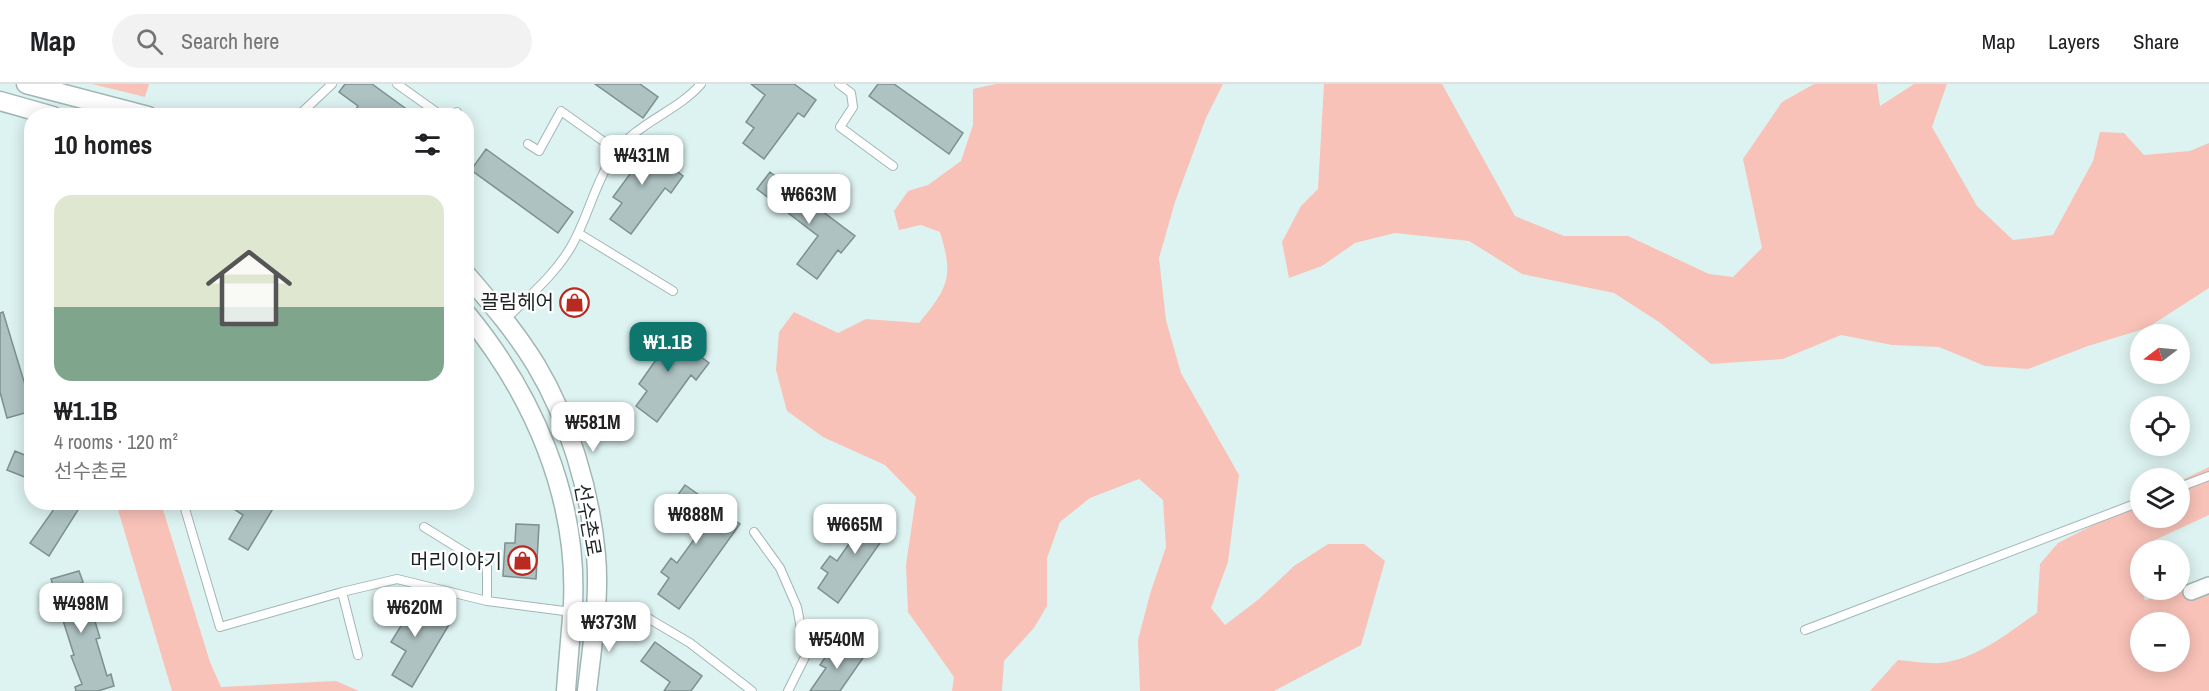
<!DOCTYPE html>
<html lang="en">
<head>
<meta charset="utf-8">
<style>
  body { margin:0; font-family:"Archivo Narrow","Noto Sans KR",sans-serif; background:#f2f2f2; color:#202124; height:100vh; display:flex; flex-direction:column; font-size:22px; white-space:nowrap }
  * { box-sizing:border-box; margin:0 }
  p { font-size:20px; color:#757577 }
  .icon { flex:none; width:33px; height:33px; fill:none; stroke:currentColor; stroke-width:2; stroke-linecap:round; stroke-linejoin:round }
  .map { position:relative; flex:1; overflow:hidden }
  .side { position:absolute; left:24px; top:24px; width:450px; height:402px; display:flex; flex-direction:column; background:#fff; border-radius:24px; box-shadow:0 3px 15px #0003 }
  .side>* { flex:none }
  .needle { width:39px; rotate:254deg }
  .tools { position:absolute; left:2130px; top:240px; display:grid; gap:12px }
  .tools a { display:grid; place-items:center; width:60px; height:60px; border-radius:50%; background:#fff; box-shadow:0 3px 15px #0003; font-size:30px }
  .price { position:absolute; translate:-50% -51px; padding:0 14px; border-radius:12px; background:#fff; color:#222; font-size:20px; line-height:39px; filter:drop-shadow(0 2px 3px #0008) }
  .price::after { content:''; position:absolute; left:50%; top:36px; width:18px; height:14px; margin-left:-9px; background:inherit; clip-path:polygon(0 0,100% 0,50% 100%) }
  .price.current { background:#0f766e; color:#fff }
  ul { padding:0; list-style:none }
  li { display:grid; align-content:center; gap:12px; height:318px; padding:0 30px }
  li+li { border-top:2px solid #e0e0e0 }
  li span { display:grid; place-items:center; height:186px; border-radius:18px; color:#555 }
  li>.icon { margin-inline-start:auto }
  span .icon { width:108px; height:108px; fill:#fffc; stroke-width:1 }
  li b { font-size:26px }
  h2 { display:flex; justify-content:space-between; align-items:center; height:72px; padding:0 30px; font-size:26px }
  header { display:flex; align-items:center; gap:36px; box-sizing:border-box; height:84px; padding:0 30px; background:#fff; border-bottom:2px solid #e0e0e0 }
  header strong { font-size:28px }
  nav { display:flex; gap:33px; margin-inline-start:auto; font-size:21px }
  .search { width:420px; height:54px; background:#f2f2f2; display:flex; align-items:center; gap:15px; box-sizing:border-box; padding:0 21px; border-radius:33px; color:#757577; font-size:22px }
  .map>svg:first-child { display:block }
</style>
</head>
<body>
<header>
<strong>Map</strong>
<div class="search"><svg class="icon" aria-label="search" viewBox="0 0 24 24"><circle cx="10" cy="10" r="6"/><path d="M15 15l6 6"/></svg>Search here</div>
<nav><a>Map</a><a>Layers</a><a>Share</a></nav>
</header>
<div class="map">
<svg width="2209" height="607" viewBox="0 0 2209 607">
  <rect width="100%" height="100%" fill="#ddf3f1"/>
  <path fill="#f9c2b8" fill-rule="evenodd" d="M92 0H149L145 13Z
    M996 0H1223L1206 34 1175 118 1159 174 1166 236 1181 289 1239 391 1228 478 1211 524 1225 541 1259 515 1294 482 1328 460H1364L1385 477 1361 561 1274 607H1140L1138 556 1150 510 1166 463 1163 416 1139 395 1090 414 1060 438 1047 474V522L1034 544 1004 577 1002 607H952L954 593 908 528 906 481 916 413 885 381 823 353 787 327 776 286 779 248 794 228 838 249 866 235 919 239C948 204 954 193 940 148L921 141 899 146 894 127 908 107 928 101 961 77 973 41V5Z
    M1324 0H1442L1515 132 1564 152H1628L1709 190 1733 193 1762 164 1743 75 1782 18 1814 0H1877L1880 22 1914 0H1947L1932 43 1977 122 2013 156 2053 151 2093 77 2100 48 2124 49 2144 71 2190 67 2209 59V204L2147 244 2088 262 2028 285 1985 282 1939 263 1892 261 1841 251 1783 275 1711 280 1659 238 1614 209 1522 190 1469 157 1395 149 1355 159 1322 182 1289 194 1282 158 1301 122 1318 105Z
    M2209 383V431L2155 456 2149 466H2140V481L2136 490 2145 516 2184 506 2209 505V607H1870L1898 576C1911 577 1927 580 1940 579 1976 576 2009 548 2037 529L2040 480 2058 459 2140 417V434H2180V397ZM2140 538H2180V578H2140Z
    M116 419H161L210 578 221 603 336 597 359 607H172Z"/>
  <path fill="#adc2c1" stroke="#7c908f" stroke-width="1.5" d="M345 0H372L416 32H351L358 22 339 8Z
    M595 0H640L658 13 643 34Z
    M751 0H794L816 16 804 33 798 29 764 75 743 59 754 44 746 38 765 11Z
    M878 0H894L963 49 949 70 869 12Z
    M636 56 683 92 671 109 665 104 631 150 610 135 622 119 613 113 633 86 619 76Z
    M486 65 573 128 558 149 471 86Z
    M770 88 855 152 841 169 838 166 817 195 797 180 818 152 757 105Z
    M3 228 32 324V327L7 334 0 308V229Z
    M660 242 709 279 696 296 691 291 657 338 636 322 647 307 639 300 658 273 645 263Z
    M15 367 32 374V396L7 386Z
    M685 401 740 440 679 525 658 510 669 494 661 488 671 474 677 479 701 446 669 423Z
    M59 418H83L49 472 30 459Z
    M223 418H277L248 466 229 455 243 431Z
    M875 425 894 439 838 519 818 504 828 489 821 484 830 472 837 477 856 450 851 446 861 432 867 436Z
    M516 440 539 441 536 495 503 492 505 459H515Z
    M79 487 83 498 79 500 89 535 94 534 100 554 96 555 107 592 111 590 114 602 98 607H76L75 603 82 600 71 572 74 571 60 527 57 528 53 515 57 514 51 495Z
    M394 515 407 522 411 516 450 539 412 603 392 591 406 567 391 558 401 542 384 531Z
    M655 558 702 592 691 607H664L670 598 641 577Z
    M844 560 863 574 840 607H810L826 584 820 581 830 566 836 571Z"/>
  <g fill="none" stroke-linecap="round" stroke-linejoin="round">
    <defs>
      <path id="service" d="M397 0 442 32
        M839 0 851 9 853 23 840 43 893 82
        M298 32 332 0
        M449 32 457 28
        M528 60 539 67 561 27 617 67
        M578 149 673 207
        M505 236C528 213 556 190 572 161 588 133 595 99 613 72 635 39 677 28 701 0
        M2180 403 2209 392
        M183 418 220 543 342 508 397 495 487 517 572 528
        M424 443 487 482V517
        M754 448 780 484 797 523 806 571 788 607
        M342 508 358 571
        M597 528 641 530 690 559 752 607
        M1805 546 2140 418"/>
      <path id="minor" d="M2191 508 2209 501"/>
      <path id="tertiary" d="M26 0 148 32
        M0 17 53 32
        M466 190C491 219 516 248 536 281 569 336 590 406 596 471 600 516 592 562 587 607
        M466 229C533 310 578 413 573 520 571 549 568 578 566 607"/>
    </defs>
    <use href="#service" stroke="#a1b6b4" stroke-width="10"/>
    <use href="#minor" stroke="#a1b6b4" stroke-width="18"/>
    <use href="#tertiary" stroke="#a1b6b4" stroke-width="21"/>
    <use href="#service" stroke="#fff" stroke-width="8"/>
    <use href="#minor" stroke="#fff" stroke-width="15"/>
    <use href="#tertiary" stroke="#fff" stroke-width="18"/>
  </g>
  <defs>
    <symbol id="shop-ring" viewBox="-11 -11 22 22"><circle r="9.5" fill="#fff" stroke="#b92b21" stroke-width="1.5"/><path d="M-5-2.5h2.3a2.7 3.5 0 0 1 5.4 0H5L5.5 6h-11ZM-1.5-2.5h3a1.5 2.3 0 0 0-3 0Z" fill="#b92b21"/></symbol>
  </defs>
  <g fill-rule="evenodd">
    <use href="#shop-ring" x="558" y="202" width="33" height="33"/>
    <use href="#shop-ring" x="506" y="460" width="33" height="33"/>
  </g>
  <g text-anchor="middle" stroke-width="4.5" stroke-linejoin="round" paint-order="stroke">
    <g font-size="20" fill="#1d2524" stroke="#fff" text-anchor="end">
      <text x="554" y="225">끌림헤어</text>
      <text x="502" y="484">머리이야기</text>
    </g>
    <g font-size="20" fill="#1d2524" stroke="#fff">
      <text transform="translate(588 436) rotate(80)" y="7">선수촌로</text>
    </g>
  </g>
</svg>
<div class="tools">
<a><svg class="needle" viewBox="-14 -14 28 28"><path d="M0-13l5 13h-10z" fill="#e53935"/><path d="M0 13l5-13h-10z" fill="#757577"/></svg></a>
<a><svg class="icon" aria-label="locate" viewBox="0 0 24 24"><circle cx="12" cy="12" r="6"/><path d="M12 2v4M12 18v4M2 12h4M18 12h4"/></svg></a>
<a><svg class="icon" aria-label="layers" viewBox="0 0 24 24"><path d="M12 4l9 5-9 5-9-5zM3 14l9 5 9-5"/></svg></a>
<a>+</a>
<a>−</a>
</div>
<b class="price" style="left:642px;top:102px">₩431M</b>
<b class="price" style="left:809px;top:141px">₩663M</b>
<b class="price current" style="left:668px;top:289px">₩1.1B</b>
<b class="price" style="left:593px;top:369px">₩581M</b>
<b class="price" style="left:696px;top:461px">₩888M</b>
<b class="price" style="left:855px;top:471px">₩665M</b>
<b class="price" style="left:81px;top:550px">₩498M</b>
<b class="price" style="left:415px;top:554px">₩620M</b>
<b class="price" style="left:609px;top:569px">₩373M</b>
<b class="price" style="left:837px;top:586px">₩540M</b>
<section class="side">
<h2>10 homes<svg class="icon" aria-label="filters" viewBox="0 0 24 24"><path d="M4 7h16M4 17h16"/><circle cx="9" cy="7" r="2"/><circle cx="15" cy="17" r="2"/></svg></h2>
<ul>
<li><span style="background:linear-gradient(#dfe7d0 60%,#7fa58c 0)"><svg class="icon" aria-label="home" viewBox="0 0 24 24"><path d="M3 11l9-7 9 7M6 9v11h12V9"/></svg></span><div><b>₩1.1B</b><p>4 rooms · 120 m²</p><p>선수촌로</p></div></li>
</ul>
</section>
</div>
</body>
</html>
